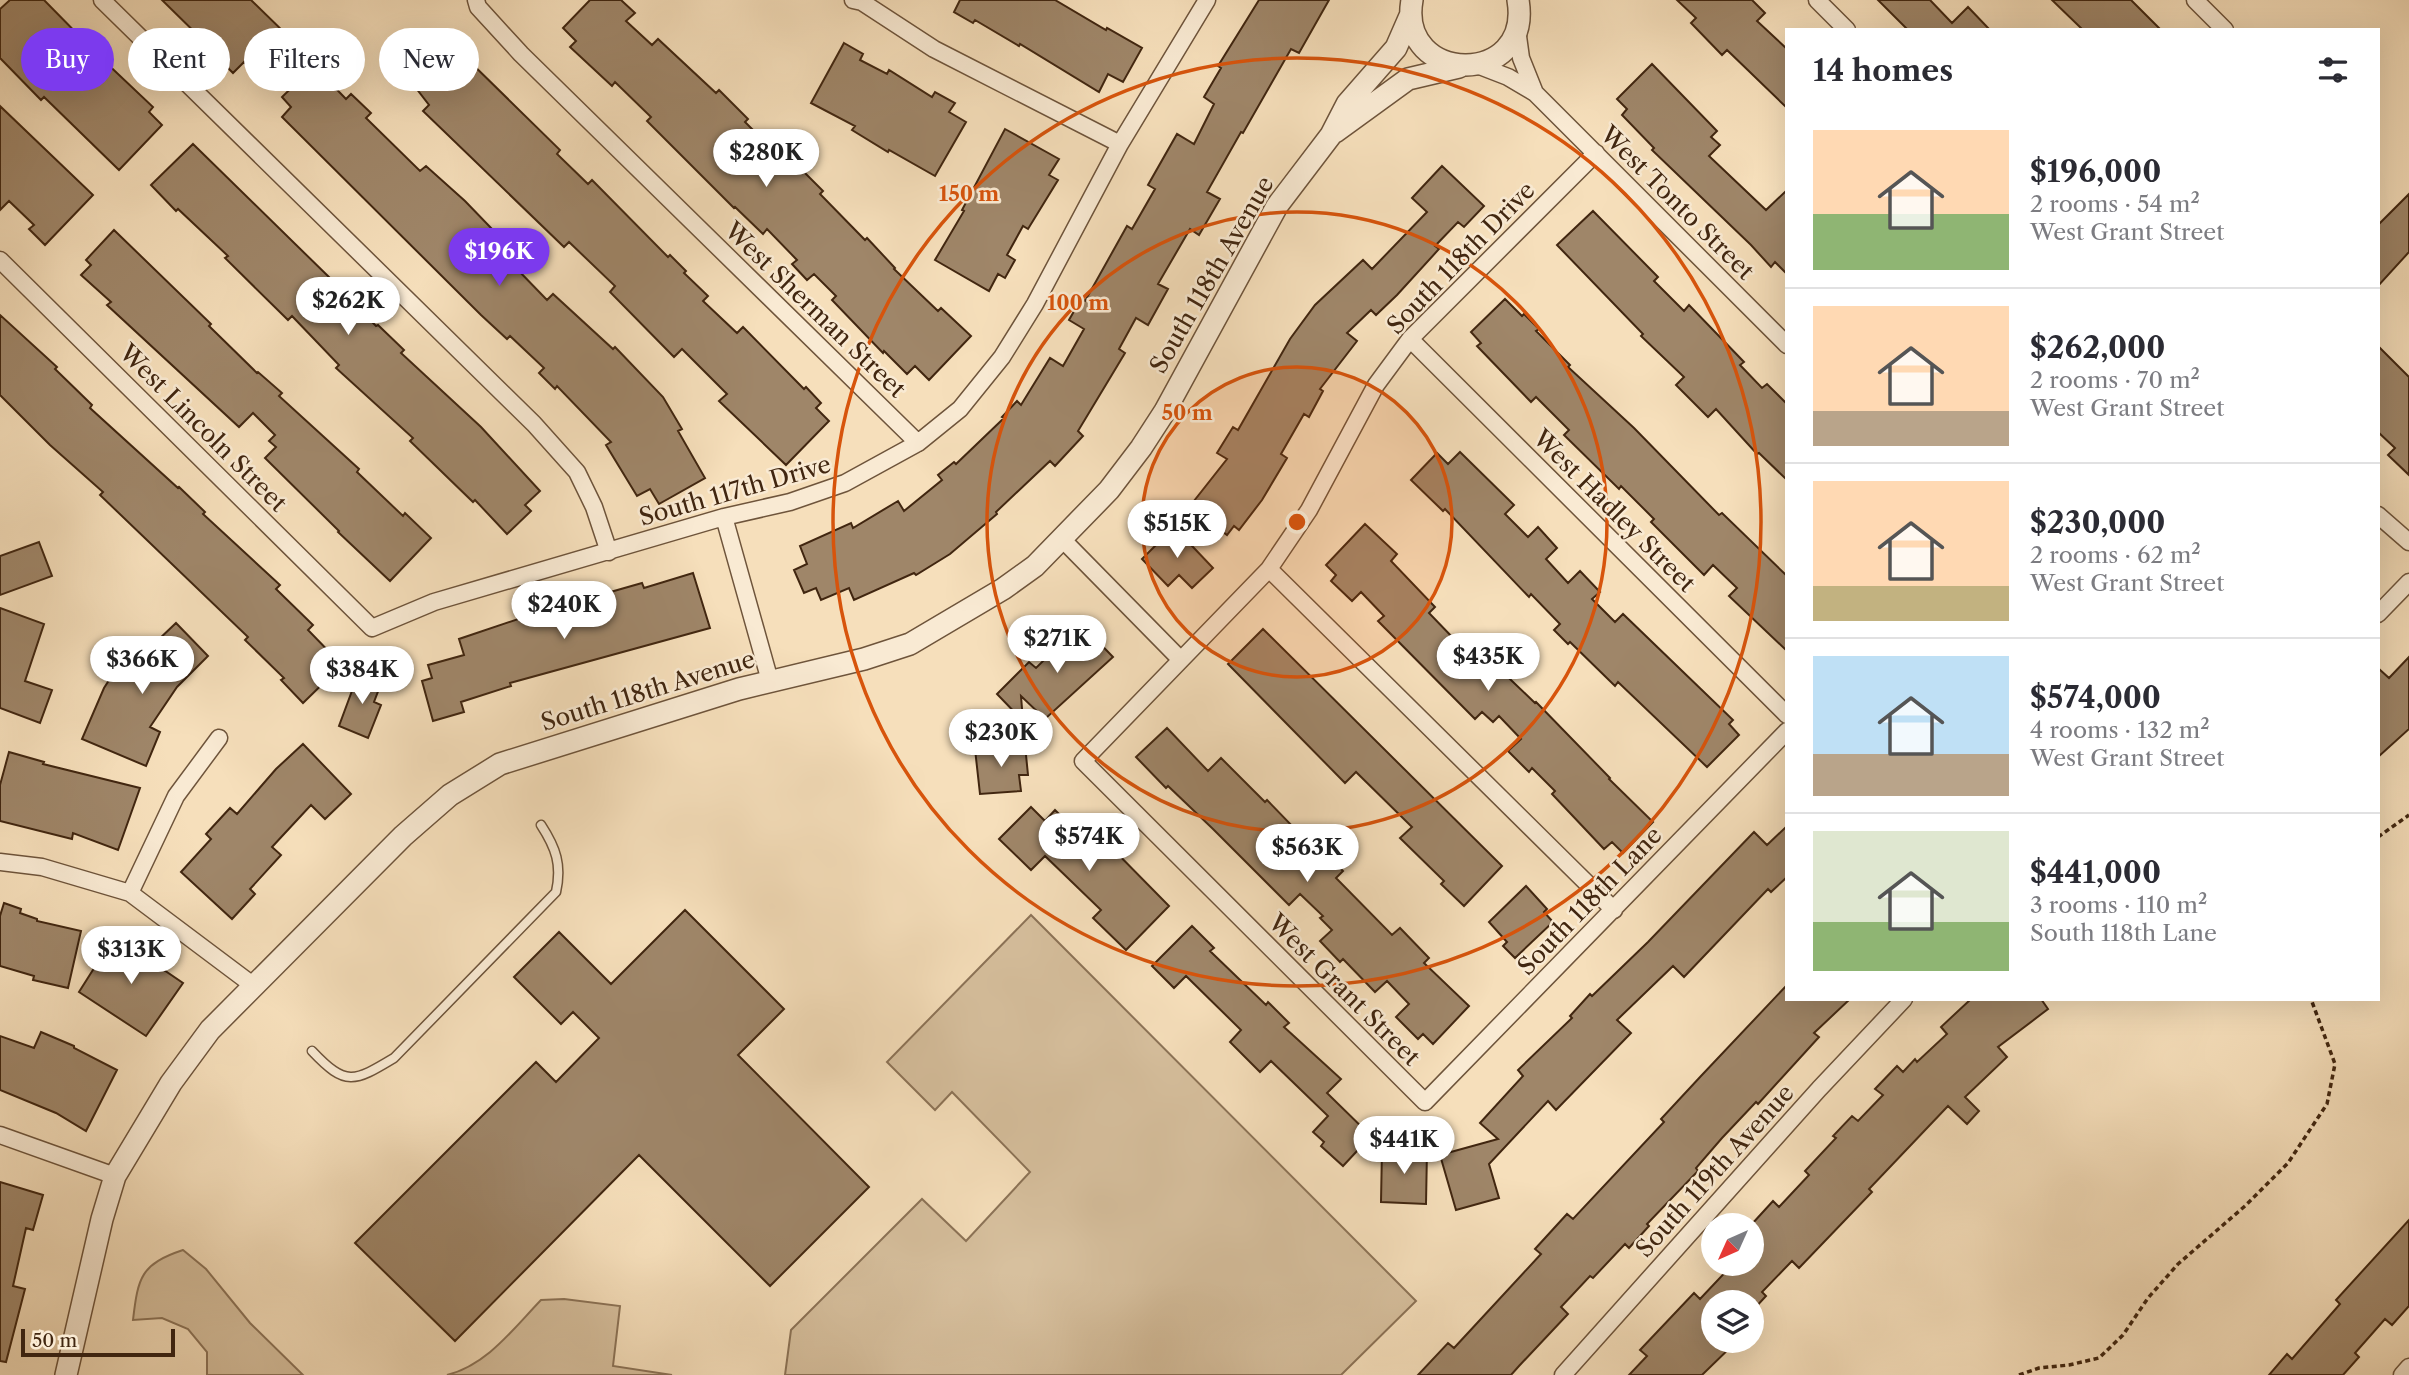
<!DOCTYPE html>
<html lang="en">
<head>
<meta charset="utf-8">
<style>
  body { margin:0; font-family:"Libre Caslon Text",serif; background:#f2f2f3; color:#2b2b33; height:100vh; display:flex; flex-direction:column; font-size:26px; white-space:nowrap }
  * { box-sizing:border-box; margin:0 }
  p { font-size:23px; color:#7c7c81 }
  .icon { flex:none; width:38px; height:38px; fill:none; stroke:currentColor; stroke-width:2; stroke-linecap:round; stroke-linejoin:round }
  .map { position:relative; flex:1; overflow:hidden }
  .side { position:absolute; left:1785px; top:28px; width:595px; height:973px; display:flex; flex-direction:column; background:#fff; border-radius:0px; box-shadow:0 7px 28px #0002 }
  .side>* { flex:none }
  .hud { position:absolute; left:21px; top:28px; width:665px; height:63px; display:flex; gap:14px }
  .needle { width:46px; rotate:225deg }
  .fabs { position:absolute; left:1701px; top:1213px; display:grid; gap:14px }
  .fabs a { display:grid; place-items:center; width:63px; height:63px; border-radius:50%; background:#fff; box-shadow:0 7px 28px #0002; font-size:35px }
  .scale { position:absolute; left:21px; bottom:18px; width:154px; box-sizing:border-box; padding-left:7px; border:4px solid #412610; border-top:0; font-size:19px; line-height:24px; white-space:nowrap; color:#412610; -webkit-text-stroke:5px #f9ead3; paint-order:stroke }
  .price { position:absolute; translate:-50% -60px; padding:0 16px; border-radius:24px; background:#fff; color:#222; font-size:23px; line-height:46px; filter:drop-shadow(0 2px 4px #0008) }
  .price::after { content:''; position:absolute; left:50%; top:42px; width:21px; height:16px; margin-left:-10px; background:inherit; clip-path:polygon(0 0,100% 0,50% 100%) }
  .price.active { background:#7c3aed; color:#fff }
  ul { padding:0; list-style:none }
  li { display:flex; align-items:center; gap:21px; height:175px; padding:0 28px }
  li+li { border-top:2px solid #e1e1e2 }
  li span { display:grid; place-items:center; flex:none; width:196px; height:140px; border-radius:0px; color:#555 }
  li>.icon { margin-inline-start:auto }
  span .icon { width:84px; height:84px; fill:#fffc; stroke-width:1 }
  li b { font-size:30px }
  h2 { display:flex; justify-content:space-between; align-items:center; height:84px; padding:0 28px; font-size:30px }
  .chip { padding:0 24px; border-radius:32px; background:#fff; box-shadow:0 7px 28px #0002; font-size:24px; line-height:63px }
  .chip.active { background:#7c3aed; color:#fff }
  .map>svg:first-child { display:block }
</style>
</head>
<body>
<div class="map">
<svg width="2409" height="1375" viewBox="0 0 2409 1375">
  <rect width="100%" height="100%" fill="#f6dfbb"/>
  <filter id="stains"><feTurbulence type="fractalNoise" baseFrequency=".00286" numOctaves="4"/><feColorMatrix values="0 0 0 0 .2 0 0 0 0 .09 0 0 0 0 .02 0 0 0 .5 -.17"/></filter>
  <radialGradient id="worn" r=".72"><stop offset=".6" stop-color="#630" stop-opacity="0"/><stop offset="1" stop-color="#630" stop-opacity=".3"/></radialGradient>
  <path fill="#d7c09e" stroke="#8c7357" stroke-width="2" d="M1031 915 1416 1301 1341 1375H785L791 1330 922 1199 966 1241 1030 1172 952 1092 935 1110 887 1062Z
    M183 1250 206 1269 250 1323 303 1375H207V1352L188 1329 162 1318 133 1320C138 1277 141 1264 183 1250Z
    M564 1299 620 1306 613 1366 672 1375H447C487 1365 513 1329 541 1300Z"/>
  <path fill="#9f8669" stroke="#412610" stroke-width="2" d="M10 0H44L99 56 153 107 149 112 162 125 119 170 44 97 41 100 0 58V9Z
    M162 0H251L290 38 256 74 244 62 233 73 216 56 217 54Z
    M590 0H621L635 13 626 21 652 45 658 39 716 93 719 90 748 119 745 122 793 170 797 165 823 191 820 194 865 240 867 238 895 268 894 269 938 311 941 308 971 336 929 380 915 366 907 374 884 351 883 353 832 300 836 296 814 274 807 280 792 264 797 260 767 229 763 234 735 207 734 208 647 121 651 117 615 82 612 86 570 47 576 41 563 28Z
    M960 0H1055L1106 30 1107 28 1142 48 1123 82 1108 74 1099 92 1020 44 1019 46 975 20 973 23 954 12Z
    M1259 0H1329L1299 53 1291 49 1243 133 1241 132 1207 192 1220 199 1199 235 1190 229 1158 284 1168 289 1148 325 1136 318 1119 349 1125 353 1078 431 1083 436 1055 466 1050 461 996 512 997 514 950 554 916 575 914 573 854 600 849 588 821 600 816 588 804 593 794 570 807 564 800 546 851 523 853 528 898 501 904 511 942 480 938 475 954 462 956 464 1004 418 1002 417 1017 401 1021 405 1050 358 1063 366 1084 329 1069 320 1081 299 1085 301 1127 226 1132 229 1155 189 1148 185 1177 134 1194 144 1214 104 1204 97 1221 68 1218 66Z
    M1677 0H1752L1765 13 1757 21 1787 49V108L1727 50 1722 55 1691 23 1696 18Z
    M1878 0H1930L1952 23 1968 7 1990 30H1908Z
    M2052 0H2131L2161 30H2083Z
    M426 30 437 44 450 34 464 52 462 54 560 150 557 154 588 184 592 180 668 257 670 255 686 271 684 273 708 296 703 301 737 333 743 327 804 389 806 387 821 403 816 408 829 421 786 465 719 401 727 394 682 349 674 357 610 292 615 286 569 242 564 247 423 111 429 105 392 57Z
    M844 43 863 54 860 60 887 74 889 70 932 97 935 92 955 103 949 112 966 122 935 176 889 150 888 152 852 130 855 126 811 103Z
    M1652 64 1717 131 1711 137 1720 145 1709 156 1766 210 1787 190V274L1775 262 1771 267 1751 245 1652 150 1654 148 1622 115 1627 109 1617 99Z
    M314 66 346 99 351 94 371 113 366 118 420 171 426 166 465 201 493 230 486 237 547 300 553 294 613 349 615 347 663 397 682 429 678 431 705 478 659 504 650 489 637 496 606 445 611 442 557 386 555 389 539 373 544 368 510 336 507 339 481 315 282 117 291 107 282 97Z
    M0 106 93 195 45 245 29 229 34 225 9 201 0 210Z
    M1005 129 1059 159 1049 175 1058 180 1028 229 1023 226 1007 255 1015 260 1005 278 998 274 989 291 935 260 964 211 962 210Z
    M193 144 332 280 376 326 378 325 404 350 401 353 481 427 540 491 525 505 531 511 507 534 475 500 473 502 410 441 413 438 336 368 339 365 292 316 288 320 225 258 228 256 178 209 176 211 151 185Z
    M1442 166 1484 206 1464 227 1458 222 1435 246 1439 249 1397 295 1376 315 1371 310 1347 333 1357 341 1320 389 1323 391 1309 417 1304 414 1281 454 1287 458 1262 500 1239 530 1234 526 1227 535 1190 506 1227 459 1217 453 1233 427 1238 430 1290 339 1315 305 1363 260 1372 269 1427 212 1412 198Z
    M2409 194V252L2378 286V225Z
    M1593 211 1658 277 1654 281 1684 311 1689 305 1744 362 1740 365 1762 388 1767 384 1787 404V480L1759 453 1757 454 1716 409 1708 417 1676 385 1684 377 1641 336 1643 334 1557 245Z
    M114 230 211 324 209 326 257 373 258 372 282 393 279 396 359 469 357 472 403 516 405 513 431 538 390 581 338 532 339 531 265 458 276 447 269 441 275 435 253 413 239 427 107 305 111 302 81 275 91 265 86 260Z
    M1505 299 1522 316 1524 314 1539 329 1536 331 1570 365 1568 367 1634 428 1719 515 1722 513 1787 576V651L1729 596 1737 588 1713 565 1704 575 1651 522 1654 519 1621 486 1619 489 1564 435 1569 430 1536 397 1531 402 1477 346 1481 343 1471 332Z
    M0 315 57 367 55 369 92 405 90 408 178 488 179 487 205 512 203 514 280 585 276 589 313 625 308 630 342 665 303 703 281 680 284 678 245 640 248 637 100 495 103 492 50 445 0 395Z
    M2378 346 2409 377V475L2388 455 2395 448 2378 432Z
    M1460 452 1514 505 1505 514 1528 537 1538 527 1557 548 1546 559 1568 583 1580 571 1600 592 1592 599 1615 622 1623 614 1733 720 1729 724 1739 735 1707 767 1618 682 1615 686 1570 642 1568 644 1554 630 1560 624 1531 594 1529 597 1445 509 1443 511 1411 480 1437 453 1448 464Z
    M1365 524 1397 554 1391 561 1435 607 1429 613 1482 668 1490 660 1535 703 1536 702 1610 778 1609 779 1653 822 1623 853 1612 842 1604 849 1552 794 1555 791 1532 768 1529 772 1508 751 1521 739 1499 716 1493 722 1482 712 1475 719 1378 621 1384 616 1361 592 1352 601 1331 581 1336 575 1326 565Z
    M1174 527 1213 568 1192 588 1179 575 1168 586 1142 559Z
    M39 542 52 576 0 595V556Z
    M693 573 710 628 510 683 511 686 461 702 464 712 433 721 422 681 432 678 428 665 464 655 459 639 542 611 544 615 608 596 607 593 642 583 644 588Z
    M0 608 44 624 25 681 52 690 40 723 0 708Z
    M176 623 208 656 177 687 150 727 160 732 146 766 82 739 104 688 124 657 134 663Z
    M1081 624 1113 657 1045 719 1021 696 1023 721 997 694 1029 662 1036 668Z
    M1263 629 1502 866 1464 906 1441 884 1444 881 1400 838 1412 827 1356 772 1345 783 1228 664Z
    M2409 657V729L2378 757V668L2389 678Z
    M359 672 382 681 374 702 381 705 368 738 339 726Z
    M1167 728 1208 771 1221 758 1265 802 1267 800 1297 831 1294 834 1321 861 1326 855 1343 871 1336 878 1392 935 1400 928 1429 958 1424 963 1469 1006 1433 1044 1423 1034 1418 1039 1396 1017 1409 1004 1387 981 1375 992 1343 959 1340 962 1320 941 1332 930 1320 918 1323 916 1300 894 1289 905 1213 829 1168 786 1166 788 1136 757Z
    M303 744 351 794 325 819 311 805 272 847 281 855 250 889 255 894 232 919 181 872 211 839 206 834 230 808 237 814 276 769Z
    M1025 745 1028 775H1019L1021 791 980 794 975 749Z
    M9 752 44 762 43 764 140 788 118 850 73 833 72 839 0 821V785Z
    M1031 807 1045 821 1055 810 1084 839 1087 836 1097 846 1103 839 1169 906 1126 950 1093 918 1101 910 1045 856 1031 870 999 839Z
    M1787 826V877L1771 892 1768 889 1684 977 1673 966 1617 1020 1631 1033 1556 1110 1548 1101 1489 1164 1499 1198 1456 1210 1440 1155 1498 1139 1480 1123 1523 1076 1518 1070 1572 1018 1570 1016 1590 994 1592 996 1648 942 1754 832 1767 845Z
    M1526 886 1547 909 1544 912 1553 922 1515 958 1503 946 1507 942 1489 922Z
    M4 903 21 909 20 913 37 919V921L81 931 68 988 33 980 34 976 0 966V916Z
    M685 910 784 1009 738 1055 869 1187 770 1286 639 1155 455 1341 355 1243 536 1062 556 1082 599 1038 573 1012 561 1024 514 977 559 932 611 984Z
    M1192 926 1214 948 1210 951 1266 1005 1268 1002 1289 1023 1284 1027 1341 1079 1327 1093 1371 1136 1343 1166 1321 1146 1324 1142 1313 1132 1328 1116 1271 1061 1260 1072 1230 1042 1241 1030 1186 976 1174 988 1152 966Z
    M115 935 144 953 142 955 183 983 146 1036 79 992Z
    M1787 985V999H1850L1814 1033 1819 1037 1758 1104 1756 1102 1722 1138 1696 1168 1698 1171 1647 1224 1649 1226 1629 1248 1625 1244 1593 1278 1590 1276 1561 1307 1568 1314 1519 1366 1511 1375H1418L1448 1343 1454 1348 1541 1254 1535 1249 1567 1214 1573 1219 1664 1122 1661 1119 1701 1076Z
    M1971 999H2041L2048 1009 1998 1047 2007 1057 1965 1097 1979 1111 1967 1124 1948 1106 1869 1189 1872 1192 1799 1268 1792 1261 1762 1292 1766 1296 1754 1309 1752 1302H1713V1340H1738L1702 1375H1629L1647 1356 1640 1350 1694 1293 1700 1299 1733 1264H1752V1224L1773 1201 1779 1207 1809 1175 1805 1171 1836 1138 1833 1136 1852 1116 1858 1121 1883 1095 1875 1089 1897 1066 1903 1072 1915 1059 1917 1062 1947 1034 1941 1027Z
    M41 1032 74 1046V1048L117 1070 86 1131 56 1113 0 1090V1036L34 1048Z
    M1382 1149 1427 1150 1426 1204 1381 1202Z
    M0 1182 43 1195 33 1230 26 1228 13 1286 25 1289 6 1362 0 1361Z
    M2409 1220V1306L2392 1325 2385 1319 2355 1353 2359 1357 2343 1375H2269L2287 1354 2292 1359 2340 1304 2336 1300Z"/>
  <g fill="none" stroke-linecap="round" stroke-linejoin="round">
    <defs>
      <path id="service" d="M312 1051C346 1087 354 1082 394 1058L556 892C562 865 556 848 541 825"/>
      <path id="minor" d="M102 0 534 424 577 472 594 507 609 552
        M476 0 478 7 521 54 918 443
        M853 0 862 2 934 49 1120 144
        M1817 0 1847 30
        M2195 0 2225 30
        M1517 29 1521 58 1535 93
        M1477 65 1508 77 1535 93 1787 345
        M1596 153 1410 339 1376 385 1309 510 1269 569 1083 761 1425 1102 1787 731
        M0 260 372 628 434 602 724 517 790 502 845 483 918 443 960 409 1002 357 1035 304 1120 144 1207 0
        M1410 339 1787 715
        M2378 515 2409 542
        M724 517 770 681
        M1063 540 1180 659
        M1269 569 1614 910
        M2378 614 2409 582
        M0 862 42 867 130 893 254 986
        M130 893 176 796 219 738
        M0 1135 115 1176
        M1563 1375 1819 1089 1904 999
        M2402 1375 2409 1367"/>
      <path id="tertiary" d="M1412 0C1397 85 1533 88 1518 0
        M1335 132 1408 79 1459 67
        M66 1375 102 1219 115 1176 171 1083 210 1030 403 836 450 795 500 764 739 689 864 659 910 644 1003 589 1035 566 1109 490 1141 448 1165 411 1277 206 1331 135 1347 104 1396 48 1410 16"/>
    </defs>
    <use href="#service" stroke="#6e543b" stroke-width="11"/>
    <use href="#minor" stroke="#6e543b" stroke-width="19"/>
    <use href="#tertiary" stroke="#6e543b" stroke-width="24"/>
    <path stroke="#412610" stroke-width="3.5" stroke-dasharray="5 3.5" stroke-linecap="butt" d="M2378 837 2409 815
      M2019 1375 2039 1368 2069 1365 2099 1358 2123 1335 2148 1298 2178 1264 2245 1206 2288 1163 2327 1104 2335 1064 2311 999"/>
    <use href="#service" stroke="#f9ead3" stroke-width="8"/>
    <use href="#minor" stroke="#f9ead3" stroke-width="16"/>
    <use href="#tertiary" stroke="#f9ead3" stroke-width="21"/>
  </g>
  <circle cx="1297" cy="522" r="155" fill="#d7540c" fill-opacity=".12"/>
  <g fill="none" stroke="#d7540c" stroke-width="3.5">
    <circle cx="1297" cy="522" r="155"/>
    <circle cx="1297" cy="522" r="310"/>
    <circle cx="1297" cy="522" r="464"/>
  </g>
  <g text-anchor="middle" stroke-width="5" stroke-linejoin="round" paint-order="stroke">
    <g font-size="24" fill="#412610" stroke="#f9ead3">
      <text transform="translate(1677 203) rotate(45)" y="8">West Tonto Street</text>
      <text transform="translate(1461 258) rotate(-46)" y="8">South 118th Drive</text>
      <text transform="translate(1212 275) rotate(-60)" y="8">South 118th Avenue</text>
      <text transform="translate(815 310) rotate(44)" y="8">West Sherman Street</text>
      <text transform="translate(203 428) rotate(45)" y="8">West Lincoln Street</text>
      <text transform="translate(735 491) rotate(-16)" y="8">South 117th Drive</text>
      <text transform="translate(1614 511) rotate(45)" y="8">West Hadley Street</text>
      <text transform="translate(648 691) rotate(-17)" y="8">South 118th Avenue</text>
      <text transform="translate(1590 901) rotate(-46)" y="8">South 118th Lane</text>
      <text transform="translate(1344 990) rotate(45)" y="8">West Grant Street</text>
      <text transform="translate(1715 1171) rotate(-48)" y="8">South 119th Avenue</text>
    </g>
  </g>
  <circle cx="1297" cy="522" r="10" fill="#d7540c" stroke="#f9ead3" stroke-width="3.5"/>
  <g font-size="21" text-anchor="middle" font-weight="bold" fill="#d7540c" stroke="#f9ead3" stroke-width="5" stroke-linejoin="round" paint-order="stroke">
    <text x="969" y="201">150 m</text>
    <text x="1078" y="310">100 m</text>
    <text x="1187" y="420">50 m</text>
  </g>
  <rect width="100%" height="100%" filter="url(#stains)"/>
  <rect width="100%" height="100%" fill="url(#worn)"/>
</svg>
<div class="fabs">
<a><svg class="needle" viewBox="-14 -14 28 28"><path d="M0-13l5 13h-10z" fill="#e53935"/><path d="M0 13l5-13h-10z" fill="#7c7c81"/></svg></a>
<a><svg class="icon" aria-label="layers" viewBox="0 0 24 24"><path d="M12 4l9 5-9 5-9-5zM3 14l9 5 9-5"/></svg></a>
</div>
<div class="scale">50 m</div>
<b class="price" style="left:766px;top:189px">$280K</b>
<b class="price active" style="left:499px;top:288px">$196K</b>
<b class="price" style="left:348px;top:337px">$262K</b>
<b class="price" style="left:1177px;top:560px">$515K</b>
<b class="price" style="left:564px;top:641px">$240K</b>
<b class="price" style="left:1057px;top:675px">$271K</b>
<b class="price" style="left:1488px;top:693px">$435K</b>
<b class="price" style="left:142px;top:696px">$366K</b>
<b class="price" style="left:362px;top:706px">$384K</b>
<b class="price" style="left:1001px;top:769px">$230K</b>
<b class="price" style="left:1089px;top:873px">$574K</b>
<b class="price" style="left:1307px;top:884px">$563K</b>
<b class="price" style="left:131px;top:986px">$313K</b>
<b class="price" style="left:1404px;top:1176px">$441K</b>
<div class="hud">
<a class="chip active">Buy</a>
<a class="chip">Rent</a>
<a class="chip">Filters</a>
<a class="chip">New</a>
</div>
<section class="side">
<h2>14 homes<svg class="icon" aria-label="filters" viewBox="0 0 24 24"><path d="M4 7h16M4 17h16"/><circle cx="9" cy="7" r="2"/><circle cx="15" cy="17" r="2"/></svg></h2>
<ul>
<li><span style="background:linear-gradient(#ffd9b3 60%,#8fb573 0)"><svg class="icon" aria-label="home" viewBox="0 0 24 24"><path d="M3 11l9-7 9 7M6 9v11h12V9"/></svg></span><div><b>$196,000</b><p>2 rooms · 54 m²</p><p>West Grant Street</p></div></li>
<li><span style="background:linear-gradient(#ffd9b3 75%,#b9a48a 0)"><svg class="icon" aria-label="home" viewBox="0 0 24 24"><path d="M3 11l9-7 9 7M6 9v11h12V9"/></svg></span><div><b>$262,000</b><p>2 rooms · 70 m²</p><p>West Grant Street</p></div></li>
<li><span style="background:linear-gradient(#ffd9b3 75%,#c2b280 0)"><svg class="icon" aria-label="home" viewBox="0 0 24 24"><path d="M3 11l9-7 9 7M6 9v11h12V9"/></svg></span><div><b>$230,000</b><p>2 rooms · 62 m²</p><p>West Grant Street</p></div></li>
<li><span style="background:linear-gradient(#bfe0f5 70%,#b9a48a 0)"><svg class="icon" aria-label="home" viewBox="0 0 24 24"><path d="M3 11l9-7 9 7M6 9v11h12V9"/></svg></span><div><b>$574,000</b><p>4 rooms · 132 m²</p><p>West Grant Street</p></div></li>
<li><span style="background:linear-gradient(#dfe7d0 65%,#8fb573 0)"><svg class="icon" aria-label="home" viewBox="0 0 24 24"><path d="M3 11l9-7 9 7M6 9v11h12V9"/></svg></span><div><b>$441,000</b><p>3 rooms · 110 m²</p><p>South 118th Lane</p></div></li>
</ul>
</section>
</div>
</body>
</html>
